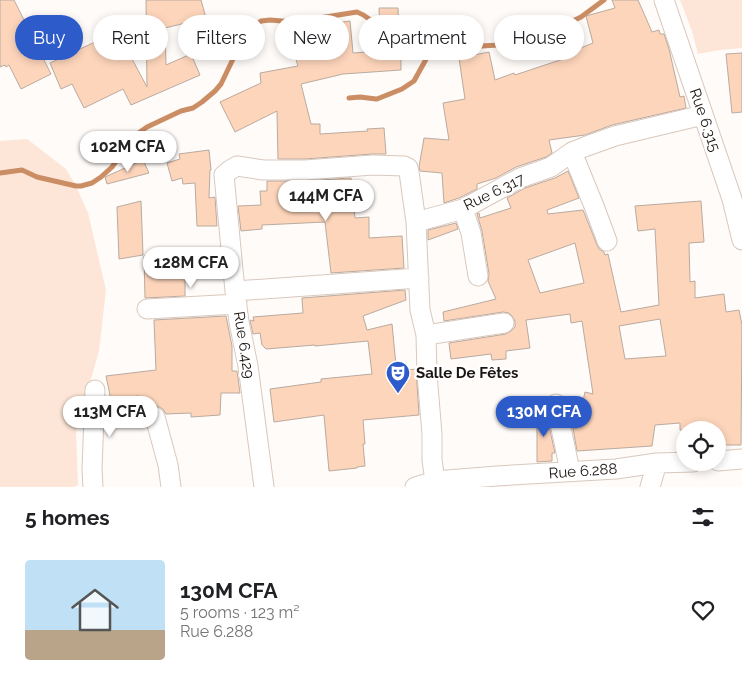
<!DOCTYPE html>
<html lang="en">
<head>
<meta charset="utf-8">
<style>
  body { margin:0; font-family:Raleway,sans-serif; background:#f6f6f6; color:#202124; height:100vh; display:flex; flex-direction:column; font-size:19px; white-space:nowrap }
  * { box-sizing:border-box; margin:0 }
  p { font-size:16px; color:#757577 }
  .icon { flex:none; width:28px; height:28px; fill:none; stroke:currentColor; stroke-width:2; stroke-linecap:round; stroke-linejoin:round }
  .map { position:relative; height:487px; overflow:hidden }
  .drawer { display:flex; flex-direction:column; background:#fff; flex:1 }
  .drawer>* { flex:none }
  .guide { position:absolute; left:15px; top:15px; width:712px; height:45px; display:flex; gap:10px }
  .controls { position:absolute; left:676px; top:421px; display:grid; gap:10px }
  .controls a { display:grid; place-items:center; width:50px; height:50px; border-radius:50%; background:#fff; box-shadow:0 2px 8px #0003; font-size:25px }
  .price { position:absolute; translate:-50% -42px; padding:0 11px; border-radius:18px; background:#fff; color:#222; font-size:16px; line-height:32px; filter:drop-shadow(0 1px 2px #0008) }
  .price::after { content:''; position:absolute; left:50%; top:30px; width:15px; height:11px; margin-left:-8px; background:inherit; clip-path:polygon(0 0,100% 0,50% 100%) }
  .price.on { background:#2d5bca; color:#fff }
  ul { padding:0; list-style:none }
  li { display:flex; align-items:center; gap:15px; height:125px; padding:0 25px }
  li span { display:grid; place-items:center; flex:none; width:140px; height:100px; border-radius:5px; color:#555 }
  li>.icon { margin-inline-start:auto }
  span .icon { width:60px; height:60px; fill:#fffc; stroke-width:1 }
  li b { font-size:21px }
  h2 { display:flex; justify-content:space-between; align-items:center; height:60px; padding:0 25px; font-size:21px }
  .tag { padding:0 18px; border-radius:22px; background:#fff; box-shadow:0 2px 8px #0003; font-size:18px; line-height:45px }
  .tag.on { background:#2d5bca; color:#fff }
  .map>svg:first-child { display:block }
</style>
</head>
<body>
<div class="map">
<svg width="742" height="487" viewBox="0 0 742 487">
  <rect width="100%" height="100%" fill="#fefbf8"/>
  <path fill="#fde6d7" d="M680 0H742V48L720 50 698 54 692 31Z
    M27 139 66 169 76 186 88 213 106 290 99 351 76 432 78 485 74 487H0V141Z"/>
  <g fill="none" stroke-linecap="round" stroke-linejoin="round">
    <path stroke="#cb8d64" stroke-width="5" d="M394 39 415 37 464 47 499 45 517 43 538 38 581 17 604 0
      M349 98 360 97 376 99
      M377 99 402 89 414 81 435 43
      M0 173 22 170 37 177 76 186H81L92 183 101 177 112 167 133 137 147 127 181 111 193 108 202 102 215 91 221 84 233 59 256 25 261 21 270 20 294 22 357 12C368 16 375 24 383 32"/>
  </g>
  <path fill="#fdd5bb" stroke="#baaa9f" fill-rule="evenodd" d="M0 0H14L51 74 21 89 9 65 6 67 5 65 0 67Z
    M146 0H201L206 18 165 28 166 65 191 54 200 75 131 105 123 89 84 108 72 84 61 89 50 63 95 42 116 29 147 87Z
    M612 0H638L652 32 659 30 660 34H664L669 49 680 97 684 96 686 108 612 125 585 135 549 140 552 153 546 157 516 167 496 178 477 184V189L459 198 444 203 442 173 420 171 419 167 424 138 449 140 443 103 465 99 459 58 489 52 495 80 514 73 515 75 563 59 561 56 593 43 586 16 615 8Z
    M379 8H398L399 42H401V70L343 74 301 84 311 124H320V134L368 131 367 129 384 128 386 154H372L305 159H278L277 111 235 132 220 102 261 83 260 73 298 66 288 34 329 22V24L350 21 353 53 381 51Z
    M742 53V112L732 113 726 54Z
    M209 150 211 170H210L209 198 215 197 217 226H197L195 183 183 184 182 178 172 181 167 163 180 159 179 154Z
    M143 160 149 173 107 184 105 177Z
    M568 171 579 198 547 210 548 214 583 210 597 245 599 249 604 252 605 255 608 254 621 312 659 305 655 229 638 231 635 206 701 201 704 242 689 243 690 282 695 281V298L724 294 726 312 739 310 742 325 741 445H718V430H680V423L655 425 652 446 577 451 573 428H577L585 392 593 394 582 321 571 323 570 314 526 320 530 348 506 351V359L492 360 491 354 451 359 449 343 506 334 511 331 515 327V321L512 316 509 313 503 312 444 321 443 312 496 299 488 281 489 274 482 231 477 214 479 213 480 218 511 208 507 198 525 188 555 178ZM575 243 584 283 540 293 528 260ZM660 319 666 356 625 359 619 326Z
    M351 178 355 218 369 217V238L402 236 404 268 331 273 325 222 262 225V229L241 231 238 206 261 205 260 191H267V181H306Z
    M141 201 143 255 119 259 117 207Z
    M456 223 458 229 428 240V230Z
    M165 255V257L185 256V296L145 298 144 256Z
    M405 290 406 300 363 316 367 330 392 324 396 365 406 364 407 370 416 369 419 415 363 420 365 444H363L365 466 357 467V468L329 471 324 415 274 422 270 389 321 382V379L372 374 368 341 315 346V345L266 349 262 345 260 333 253 334 250 320 254 321 253 317 303 313 302 298Z
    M226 316 232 346V371H237L240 393H221L220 415 191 417V413L166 414 163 409 157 406H152L147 409 144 414 139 415 138 396 111 400 106 376 156 370 154 320Z
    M537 408H545L555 453H552V461L537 462Z"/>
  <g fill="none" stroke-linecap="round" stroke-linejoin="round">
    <defs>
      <path id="street" d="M664 0 732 199 742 240
        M572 152 594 206 607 241
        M463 209 471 233 478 276
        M235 291 419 278
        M147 309 237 304
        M426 335 504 323
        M556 404 570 471
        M155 417 168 465 171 487
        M718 461 742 459
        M435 481 432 460V434L427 374 426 335 420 310 416 222 463 209 520 178 551 167 572 152 587 146 615 136 703 115
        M93 487 92 469 95 390
        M264 487 248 366 239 322 235 291 224 175 230 170 237 166 263 170H305L373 165 404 166 408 168 409 172 416 222
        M415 487 435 481 497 476 616 469 657 463 693 462
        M650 487 657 463"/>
    </defs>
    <use href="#street" stroke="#d9c8bd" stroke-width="21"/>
    <use href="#street" stroke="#fff" stroke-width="19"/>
  </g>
  <defs>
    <symbol id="theatre-pin" viewBox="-11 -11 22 30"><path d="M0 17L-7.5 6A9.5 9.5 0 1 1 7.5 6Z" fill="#2d5bca" stroke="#fff"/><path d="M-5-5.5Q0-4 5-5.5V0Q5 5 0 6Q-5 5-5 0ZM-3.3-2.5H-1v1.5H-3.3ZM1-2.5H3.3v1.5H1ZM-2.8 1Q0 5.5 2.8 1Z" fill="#fff"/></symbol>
  </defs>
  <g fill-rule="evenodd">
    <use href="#theatre-pin" x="384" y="359" width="28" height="38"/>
  </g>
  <g text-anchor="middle" stroke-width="5" stroke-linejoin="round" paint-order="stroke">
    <g font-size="15" fill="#1b1512" stroke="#fff">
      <text transform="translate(705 120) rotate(71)" y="5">Rue 6.315</text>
      <text transform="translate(494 192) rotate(-26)" y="5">Rue 6.317</text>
      <text transform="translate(244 345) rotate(81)" y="5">Rue 6.429</text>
      <text transform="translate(583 471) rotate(-4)" y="5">Rue 6.288</text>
    </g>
    <g font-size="15" font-weight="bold" fill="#1b1512" stroke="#fff" text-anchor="start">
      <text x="416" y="378">Salle De Fêtes</text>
    </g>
  </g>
</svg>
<div class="controls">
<a><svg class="icon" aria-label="locate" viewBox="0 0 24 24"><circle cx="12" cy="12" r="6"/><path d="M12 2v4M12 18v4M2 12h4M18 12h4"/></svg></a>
</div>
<b class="price" style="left:128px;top:173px">102M CFA</b>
<b class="price" style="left:326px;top:222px">144M CFA</b>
<b class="price" style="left:191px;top:289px">128M CFA</b>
<b class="price" style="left:110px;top:438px">113M CFA</b>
<b class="price on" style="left:544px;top:438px">130M CFA</b>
<div class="guide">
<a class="tag on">Buy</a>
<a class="tag">Rent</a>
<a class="tag">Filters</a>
<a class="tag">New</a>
<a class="tag">Apartment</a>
<a class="tag">House</a>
</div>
</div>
<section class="drawer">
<h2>5 homes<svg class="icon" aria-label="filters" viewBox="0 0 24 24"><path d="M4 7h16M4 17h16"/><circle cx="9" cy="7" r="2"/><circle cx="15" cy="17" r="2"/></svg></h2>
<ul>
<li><span style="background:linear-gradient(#bfe0f5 70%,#b9a48a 0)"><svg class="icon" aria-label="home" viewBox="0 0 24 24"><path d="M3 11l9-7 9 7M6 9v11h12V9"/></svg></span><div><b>130M CFA</b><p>5 rooms · 123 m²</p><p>Rue 6.288</p></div><svg class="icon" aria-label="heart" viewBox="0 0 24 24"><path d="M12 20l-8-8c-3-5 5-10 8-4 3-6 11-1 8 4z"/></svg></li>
</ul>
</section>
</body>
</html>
